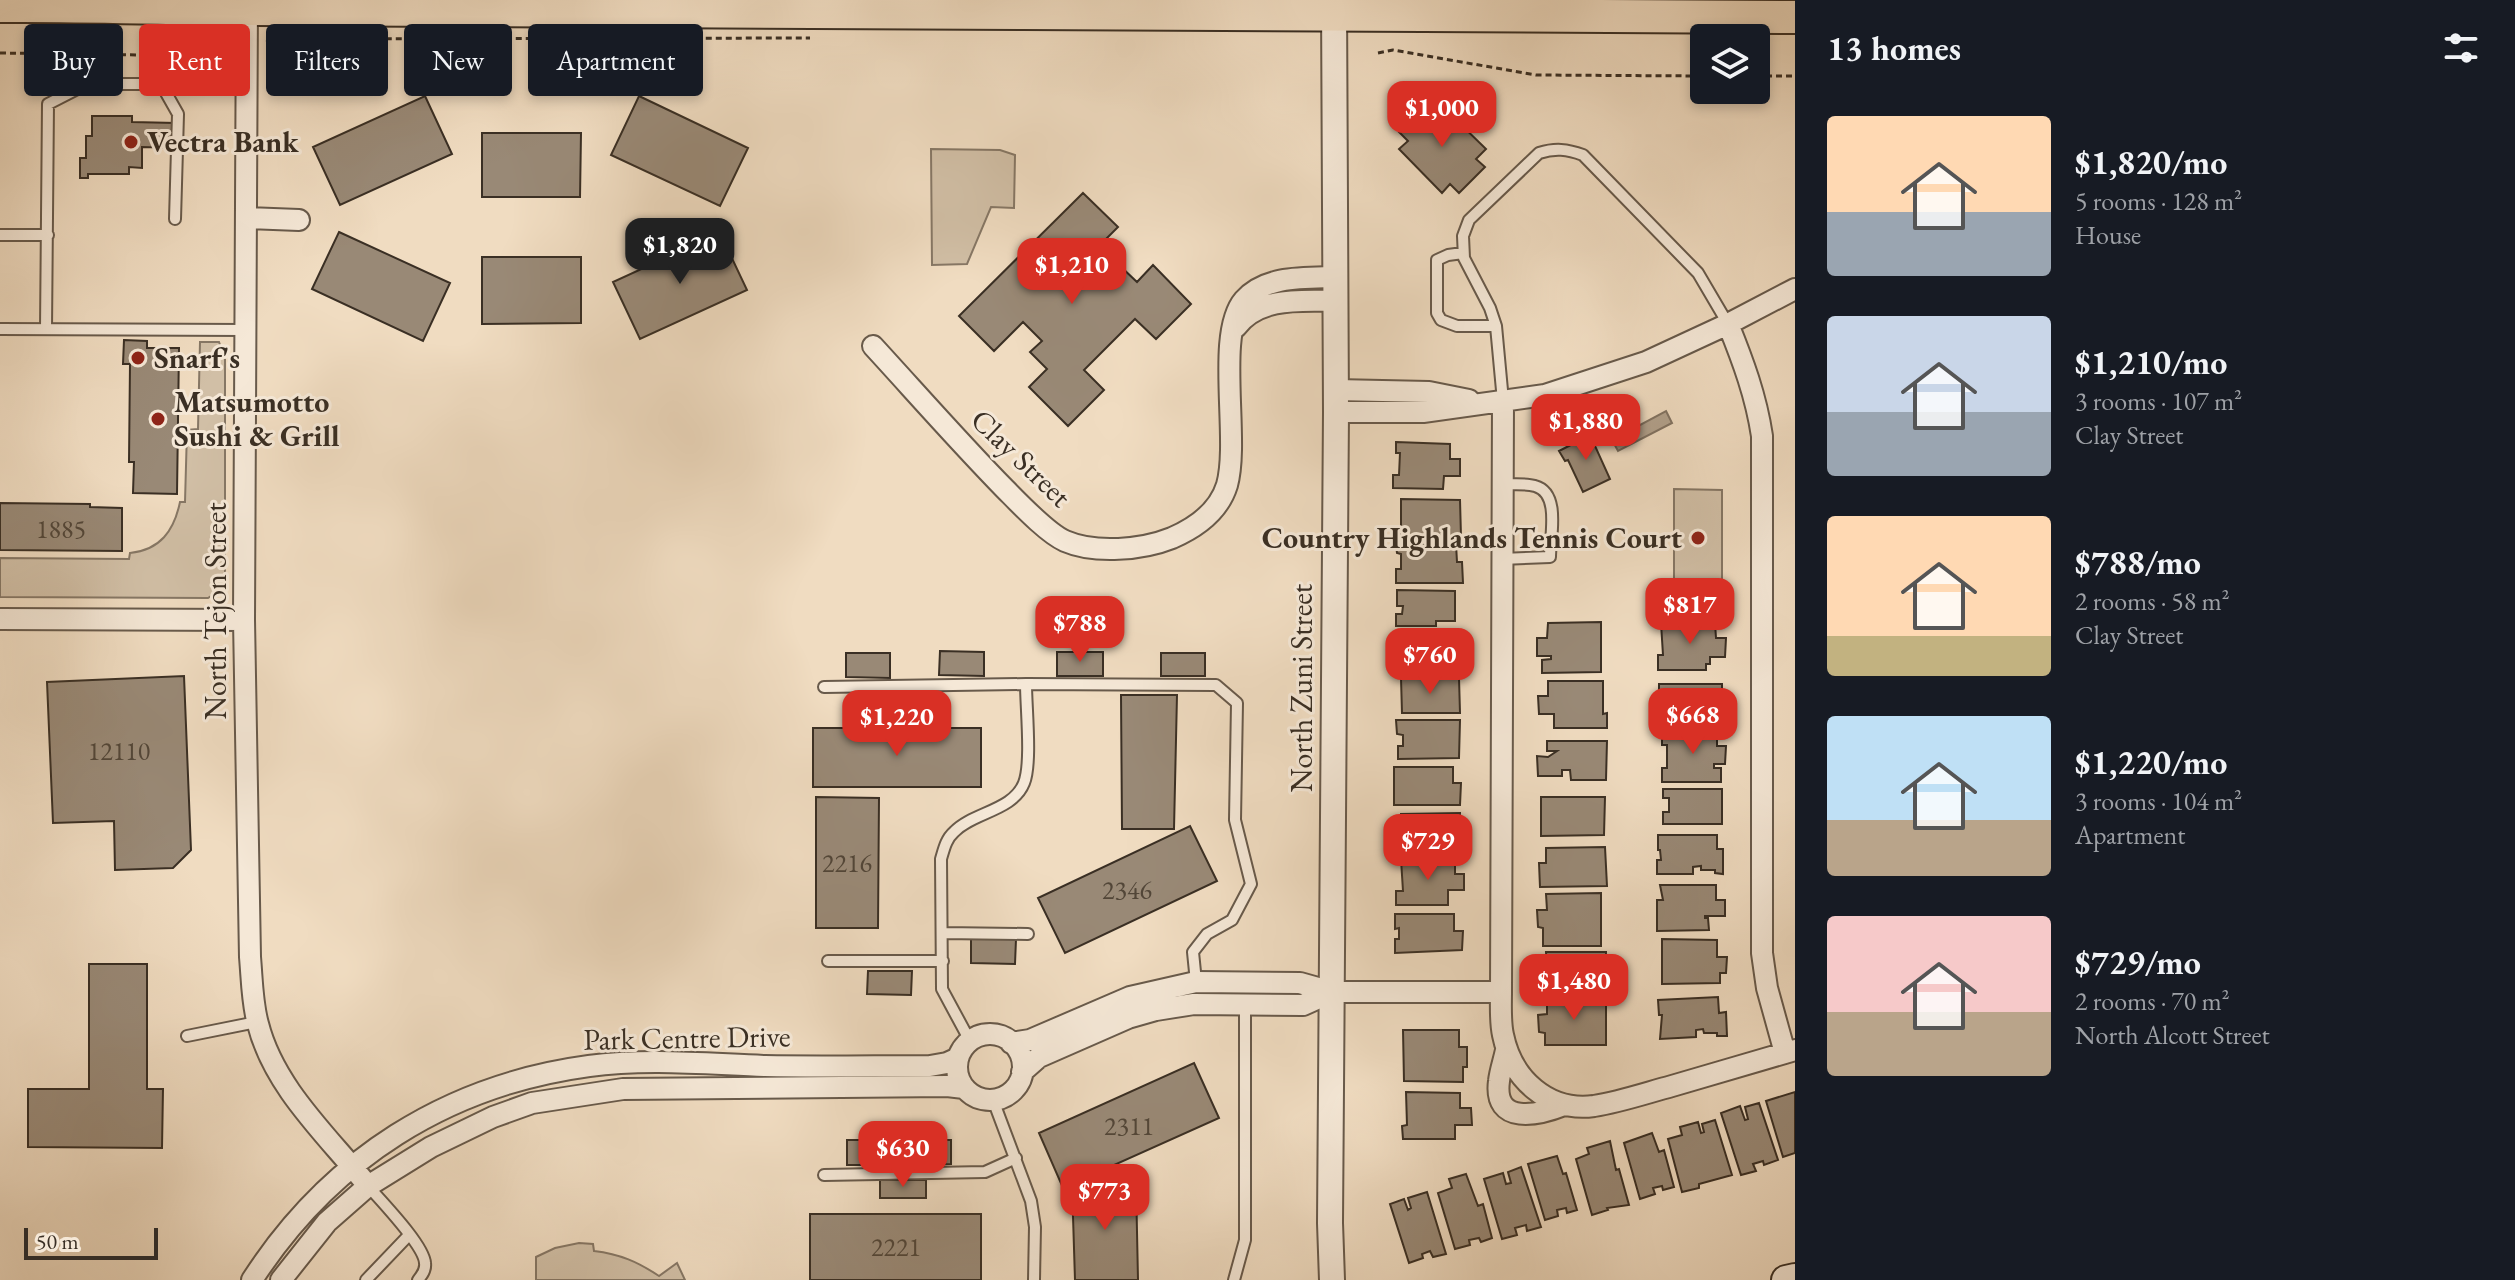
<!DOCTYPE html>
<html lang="en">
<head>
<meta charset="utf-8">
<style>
  body { margin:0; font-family:"EB Garamond",serif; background:#20242c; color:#f1f3f6; height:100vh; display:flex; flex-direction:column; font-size:30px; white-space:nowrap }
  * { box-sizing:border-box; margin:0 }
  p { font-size:26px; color:#9ea1a6 }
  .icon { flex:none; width:44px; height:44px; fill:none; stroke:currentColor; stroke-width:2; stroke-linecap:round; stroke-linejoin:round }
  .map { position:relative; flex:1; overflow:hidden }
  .sheet { display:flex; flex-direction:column; background:#171b24; width:720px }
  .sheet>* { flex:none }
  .guide { position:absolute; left:24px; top:24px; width:760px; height:72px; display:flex; gap:16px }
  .buttons { position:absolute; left:1690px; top:24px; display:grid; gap:16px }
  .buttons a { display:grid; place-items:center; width:80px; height:80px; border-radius:8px; background:#171b24; box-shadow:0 4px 12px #0003; font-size:40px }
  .scale { position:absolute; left:24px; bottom:20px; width:134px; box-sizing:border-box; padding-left:8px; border:4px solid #3a2f24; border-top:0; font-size:22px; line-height:28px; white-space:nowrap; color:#3a2f24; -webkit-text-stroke:6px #f5e8d7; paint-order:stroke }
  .price { position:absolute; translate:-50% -68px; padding:0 18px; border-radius:16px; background:#d93025; color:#fff; font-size:26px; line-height:52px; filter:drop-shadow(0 2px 4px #0008) }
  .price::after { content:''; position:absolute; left:50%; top:48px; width:24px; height:18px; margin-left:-12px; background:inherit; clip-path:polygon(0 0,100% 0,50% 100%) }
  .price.on { background:#222; color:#fff }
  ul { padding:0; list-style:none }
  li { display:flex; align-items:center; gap:24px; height:200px; padding:0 32px }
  li span { display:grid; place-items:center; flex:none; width:224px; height:160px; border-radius:8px; color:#555 }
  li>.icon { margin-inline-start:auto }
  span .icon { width:96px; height:96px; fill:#fffc; stroke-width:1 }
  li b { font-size:34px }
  h2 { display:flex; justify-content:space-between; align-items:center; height:96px; padding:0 32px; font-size:34px }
  .tag { padding:0 28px; border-radius:8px; background:#171b24; box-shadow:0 4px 12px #0003; font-size:28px; line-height:72px }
  .tag.on { background:#d93025; color:#fff }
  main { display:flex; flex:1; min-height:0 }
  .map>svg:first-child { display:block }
</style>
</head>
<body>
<main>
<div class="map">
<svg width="1795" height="1280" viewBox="0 0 1795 1280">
  <rect width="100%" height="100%" fill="#f0dcc1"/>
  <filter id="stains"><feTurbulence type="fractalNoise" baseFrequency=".0025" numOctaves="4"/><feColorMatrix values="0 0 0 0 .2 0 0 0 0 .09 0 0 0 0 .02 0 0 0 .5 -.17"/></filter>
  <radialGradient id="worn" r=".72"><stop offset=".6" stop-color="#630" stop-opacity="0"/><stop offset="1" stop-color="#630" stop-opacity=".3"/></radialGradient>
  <path fill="#d1bfa6" stroke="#867765" stroke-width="2" d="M931 149 1000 150 1015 155 1014 208 991 207 967 264 932 265Z
    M200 342H219L225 359V581L220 590 208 598 0 597V558L129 559 130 553C160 550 174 531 180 502H185L187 430 198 429Z
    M1674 489 1722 490V586H1674Z
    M579 1243 593 1244 594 1251C620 1254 638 1262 659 1276L677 1263 685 1280H536V1257L555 1248Z"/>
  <path fill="#b2a18c" stroke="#827362" stroke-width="2" d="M1666 411 1672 423 1618 451 1612 440Z"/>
  <path fill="#998976" stroke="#3a2f24" stroke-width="2" d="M425 96 452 154 340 205 313 147Z
    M639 96 748 148 720 206 611 155Z
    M1425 105 1434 115 1443 107 1486 149 1476 159 1485 167 1459 193 1450 184 1442 193 1399 149 1408 141 1399 132Z
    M92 116H132V122L176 123V148L142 147V168L129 167V174H88V178H80V158H86V136H92Z
    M482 133H581L580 197H482Z
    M1083 193 1118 227 1088 257 1107 277 1119 265 1137 282 1153 265 1191 304 1156 339 1135 319 1084 370 1104 390 1068 426 1029 387 1047 369 1030 352 1042 341 1023 322 994 351 959 316Z
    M339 232 450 283 423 341 312 289Z
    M720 233 747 290 640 339 613 282Z
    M482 257H581V323L482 324Z
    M124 340 147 341V348H179L177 494 133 493 134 462H129L130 364H123Z
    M1596 432 1602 442 1595 446 1610 479 1583 492 1568 460 1565 461 1559 451Z
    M1396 442 1450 444V459H1460V476H1444L1443 489 1393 488V475H1399L1400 453H1396Z
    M1401 499 1460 500 1461 537H1401Z
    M0 503 90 504V507L122 508V551L0 550Z
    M1456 544 1457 562H1462L1463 583H1396V569H1401V554L1397 553 1396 545Z
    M1397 590 1455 591V621H1436V626H1396V614H1402L1403 606H1397Z
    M1601 622V672L1542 673V660L1551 659V656H1537V638H1547L1548 623Z
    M1661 623H1715L1716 638H1726L1725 657H1710V664H1706V670H1658V655H1663Z
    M1397 632 1460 633 1459 671H1394V658H1403L1404 640 1397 641Z
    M940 651 984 652V676L939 675Z
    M1057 652H1103V676H1057Z
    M846 653H890V678L846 677Z
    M1161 653H1205V676H1161Z
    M184 676 191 850 173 868 115 870 114 821 53 823 47 682Z
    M1401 678H1459L1460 713H1402Z
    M1548 681H1603V714L1607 713V728H1554V714H1539L1538 696H1548Z
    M1659 684H1722V723H1659V711H1665V698H1659Z
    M1121 695H1177L1174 829H1122Z
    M1396 720H1460L1459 758 1398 759V746H1403V735L1397 734Z
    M813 728H981V787H813Z
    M1717 730V746H1726L1725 764H1714V768H1721V782H1662V768H1667V745H1662V731Z
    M1547 741H1607L1606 780H1571L1570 770H1562V776H1538L1537 756 1548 757 1557 751H1547Z
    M1394 767H1453V783H1461L1460 805H1394Z
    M1663 789H1722V824H1663V812H1669V798H1663Z
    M816 797 879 798 878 928H816Z
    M1541 797H1605L1604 835 1541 836Z
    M1460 813 1459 848H1400L1401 814Z
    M1190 826 1217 881 1065 953 1038 898Z
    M1658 835H1717V849H1723V874L1715 873V870H1701V866L1693 867V874H1657V860H1661L1660 850H1658Z
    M1605 847 1607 886 1540 887 1539 863H1546V848Z
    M1401 859H1455V874H1464V890H1448V905H1396V891H1403Z
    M1660 885H1716V900H1725V916H1705V918H1708L1709 930 1657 931V900H1663Z
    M1601 893V946H1543V928L1538 927 1537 910H1547L1546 894Z
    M1395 914H1454V931H1463L1462 950 1395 953V939H1399V928L1395 929Z
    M971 939H1016L1015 964 971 963Z
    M1662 939 1717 940V957H1727L1726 973H1720V983L1662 984Z
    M1546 952H1606L1605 990H1539L1538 968H1547Z
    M89 964H147V1089H163L162 1148 28 1147V1089H89Z
    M868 971H912L911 995 867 994Z
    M1718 997 1719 1013 1726 1012 1727 1036H1717V1033H1704L1703 1029 1696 1030V1037L1660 1039 1662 1015H1659L1658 1000Z
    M1547 999H1606V1045H1545V1033L1539 1032 1538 1015 1547 1014Z
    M1403 1030H1459V1047H1467V1067H1463V1082L1404 1081Z
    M1194 1063 1219 1118 1063 1188 1039 1133Z
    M1406 1092 1460 1093V1108H1471L1472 1125H1455V1139H1403L1402 1126 1407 1125Z
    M1795 1092V1153L1783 1157 1766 1101Z
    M1759 1103 1778 1160 1764 1165 1763 1161 1753 1164 1756 1171 1741 1175 1721 1113 1740 1106 1745 1120 1748 1119 1745 1107Z
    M1715 1120 1732 1175 1699 1184V1188L1682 1192 1668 1139 1682 1135 1680 1127 1698 1122 1701 1133 1704 1132 1702 1124Z
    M1652 1133 1659 1152 1664 1150 1674 1187 1663 1190 1662 1186 1653 1188 1655 1194 1640 1199 1624 1143Z
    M847 1140H894V1165H847Z
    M904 1140H951V1164L904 1165Z
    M1610 1141 1616 1170 1619 1169 1629 1205 1607 1208 1608 1210 1592 1215 1576 1159 1589 1154 1587 1148Z
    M1557 1156 1563 1174 1566 1173 1577 1210 1567 1213 1566 1208 1557 1210 1558 1216 1545 1220 1528 1164Z
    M1521 1167 1541 1227 1527 1231 1526 1225 1515 1228 1517 1235 1502 1239 1484 1179 1503 1173 1506 1184 1511 1183 1508 1172Z
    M1466 1174 1478 1206 1483 1204 1492 1238 1481 1242 1479 1238 1469 1240 1470 1245 1455 1249 1438 1193 1452 1188 1449 1179Z
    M880 1180H926V1198H880Z
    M1136 1183 1138 1280H1075L1072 1184Z
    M1427 1192 1446 1254 1433 1257 1430 1251 1422 1254 1423 1258 1409 1263 1390 1204 1404 1199 1408 1210 1411 1208 1408 1198Z
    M810 1214H981V1280H810Z"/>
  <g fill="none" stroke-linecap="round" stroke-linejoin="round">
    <defs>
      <path id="service" d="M0 235H48
        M1463 253 1448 255 1437 260V313L1441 320 1457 326H1496
        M0 329 246 330
        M46 329 48 104 87 84H161L178 114 175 219
        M1503 401 1496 326 1490 308 1464 258 1463 236 1469 220 1539 153C1555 148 1567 149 1583 155L1698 273 1728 324
        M1501 559 1550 557C1550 537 1561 493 1535 486 1525 483 1512 485 1502 484
        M1026 684 1216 685 1237 703 1235 820 1251 884 1232 920 1207 934 1193 952 1196 982
        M824 687 1026 684C1026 708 1032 763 1024 783 1013 811 973 812 954 832 946 839 944 849 941 859L942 989 970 1041
        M943 933 1028 934
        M828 961H943
        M187 1036 257 1022
        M993 1100 1031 1201 1035 1227 1034 1280
        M824 1175 985 1172 1016 1158
        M368 1186C381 1201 424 1245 425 1263 426 1270 422 1275 418 1280
        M366 1280 409 1235
        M1234 1280 1245 1240V1005"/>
      <path id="minor" d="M247 0 244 620 250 957C252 979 252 1003 258 1024 274 1088 329 1137 368 1186
        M246 218 299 220
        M1728 324C1743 361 1756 396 1762 436V953L1767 988 1785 1053
        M1236 327C1259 296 1302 301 1336 301
        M873 346C917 394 960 443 1005 489 1019 503 1047 533 1065 541 1095 554 1142 550 1172 538 1195 528 1219 511 1227 485 1240 438 1215 334 1244 300 1266 275 1306 278 1336 277
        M1336 390 1429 392 1469 400
        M1503 401 1501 992C1501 1006 1500 1022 1503 1035 1512 1079 1548 1112 1594 1106 1620 1102 1646 1093 1672 1086 1713 1074 1754 1062 1795 1050
        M1336 412H1423L1545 395 1646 362 1728 324 1795 289
        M0 619 244 620
        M957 1067a33 33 0 1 1 66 0a33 33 0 1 1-66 0Z
        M1011 1043 1030 1040 1130 997 1196 982 1300 983 1332 992H1501
        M1506 1050C1504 1060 1500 1071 1499 1081 1493 1126 1539 1115 1564 1105
        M1022 1072 1039 1057 1128 1018 1156 1010 1194 1004 1303 1005 1332 992
        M252 1280C330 1159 447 1085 589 1066 647 1058 708 1064 765 1066 820 1067 875 1066 930 1066L947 1063 958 1058
        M281 1280 327 1222 368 1186 431 1147 493 1117 532 1103 623 1089 947 1086 964 1088"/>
      <path id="tertiary" d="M1332 1280 1330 1223 1336 412 1334 0"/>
      <path id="secondary" d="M1786 1280 1795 1278"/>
      <path id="primary" d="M0 6C84 5 168 9 253 9 767 9 1281 17 1795 17"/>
    </defs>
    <use href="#service" stroke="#685a4b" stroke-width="14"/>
    <use href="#minor" stroke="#685a4b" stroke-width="24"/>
    <use href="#tertiary" stroke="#685a4b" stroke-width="28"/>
    <use href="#secondary" stroke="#3a2f24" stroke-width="32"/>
    <use href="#primary" stroke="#3a2f24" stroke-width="36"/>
    <path stroke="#3a2f24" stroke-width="3" stroke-dasharray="6 4" stroke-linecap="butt" d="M266 42 286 39 810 38
      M0 53 210 56 227 50
      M1378 53 1393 50 1536 75 1704 76
      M1756 76H1795"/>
    <use href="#service" stroke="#f5e8d7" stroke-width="10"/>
    <use href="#minor" stroke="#f5e8d7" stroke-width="20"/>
    <use href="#tertiary" stroke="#f5e8d7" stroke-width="24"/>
    <use href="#secondary" stroke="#f5e8d7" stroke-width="28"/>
    <use href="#primary" stroke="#f0dcc1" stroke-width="32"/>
  </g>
  <g fill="#8f2418" stroke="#f5e8d7" stroke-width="3">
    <circle cx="131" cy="142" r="8"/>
    <circle cx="138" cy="358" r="8"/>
    <circle cx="158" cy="419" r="8"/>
    <circle cx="1698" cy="538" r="8"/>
  </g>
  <g text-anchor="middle" stroke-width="6" stroke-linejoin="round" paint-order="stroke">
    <g font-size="26" fill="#524638">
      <text x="61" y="538">1885</text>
      <text x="119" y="760">12110</text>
      <text x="847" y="872">2216</text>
      <text x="1127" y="899">2346</text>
      <text x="1129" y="1135">2311</text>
      <text x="896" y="1256">2221</text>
    </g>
    <g font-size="30" font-weight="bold" fill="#3a2f24" stroke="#f5e8d7" text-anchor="start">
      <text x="147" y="152">Vectra Bank</text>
      <text x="154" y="368">Snarf's</text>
      <text x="174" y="412">Matsumotto<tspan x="174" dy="34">Sushi &amp; Grill</tspan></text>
      <text x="1682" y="548" text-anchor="end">Country Highlands Tennis Court</text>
    </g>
    <g font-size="30" fill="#3a2f24" stroke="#f5e8d7">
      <text transform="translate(1021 458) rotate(44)" y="10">Clay Street</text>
      <text transform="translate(216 611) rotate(-90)" y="10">North Tejon Street</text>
      <text transform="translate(1302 688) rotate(-90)" y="10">North Zuni Street</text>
      <text transform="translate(687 1038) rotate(-1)" y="10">Park Centre Drive</text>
    </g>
  </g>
  <rect width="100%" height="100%" filter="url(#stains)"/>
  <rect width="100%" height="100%" fill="url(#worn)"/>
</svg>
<div class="buttons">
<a><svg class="icon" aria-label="layers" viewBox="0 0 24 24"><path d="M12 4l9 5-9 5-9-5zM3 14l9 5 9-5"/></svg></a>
</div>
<div class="scale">50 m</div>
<b class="price" style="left:1442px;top:149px">$1,000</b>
<b class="price on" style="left:680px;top:286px">$1,820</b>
<b class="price" style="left:1072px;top:306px">$1,210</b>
<b class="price" style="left:1586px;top:462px">$1,880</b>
<b class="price" style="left:1690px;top:646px">$817</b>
<b class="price" style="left:1080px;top:664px">$788</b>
<b class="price" style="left:1430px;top:696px">$760</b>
<b class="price" style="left:1693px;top:756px">$668</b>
<b class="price" style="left:897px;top:758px">$1,220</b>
<b class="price" style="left:1428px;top:882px">$729</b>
<b class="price" style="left:1574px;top:1022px">$1,480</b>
<b class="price" style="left:903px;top:1189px">$630</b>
<b class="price" style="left:1105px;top:1232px">$773</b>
<div class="guide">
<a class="tag">Buy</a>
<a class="tag on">Rent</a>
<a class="tag">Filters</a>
<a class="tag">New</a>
<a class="tag">Apartment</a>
</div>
</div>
<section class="sheet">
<h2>13 homes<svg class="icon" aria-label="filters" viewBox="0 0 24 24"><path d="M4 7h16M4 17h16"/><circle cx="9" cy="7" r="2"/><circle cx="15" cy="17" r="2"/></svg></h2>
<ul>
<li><span style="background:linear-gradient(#ffd9b3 60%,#9aa5b1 0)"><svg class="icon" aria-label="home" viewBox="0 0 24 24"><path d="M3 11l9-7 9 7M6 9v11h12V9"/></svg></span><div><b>$1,820/mo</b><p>5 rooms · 128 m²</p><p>House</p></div></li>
<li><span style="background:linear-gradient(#c9d6e8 60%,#9aa5b1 0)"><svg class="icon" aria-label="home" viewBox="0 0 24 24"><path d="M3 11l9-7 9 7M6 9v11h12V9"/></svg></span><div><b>$1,210/mo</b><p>3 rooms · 107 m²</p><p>Clay Street</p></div></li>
<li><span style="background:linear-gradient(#ffd9b3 75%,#c2b280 0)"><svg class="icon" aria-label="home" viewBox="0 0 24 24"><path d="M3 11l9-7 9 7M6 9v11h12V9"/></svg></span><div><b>$788/mo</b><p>2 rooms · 58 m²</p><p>Clay Street</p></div></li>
<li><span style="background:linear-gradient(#bfe0f5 65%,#b9a48a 0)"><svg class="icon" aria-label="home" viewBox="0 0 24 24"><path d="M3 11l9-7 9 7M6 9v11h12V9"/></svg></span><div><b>$1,220/mo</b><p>3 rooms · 104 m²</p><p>Apartment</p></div></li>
<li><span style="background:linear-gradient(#f6c9c9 60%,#b9a48a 0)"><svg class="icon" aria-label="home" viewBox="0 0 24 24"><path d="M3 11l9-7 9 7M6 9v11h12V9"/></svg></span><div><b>$729/mo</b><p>2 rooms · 70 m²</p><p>North Alcott Street</p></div></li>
</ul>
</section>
</main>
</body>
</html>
